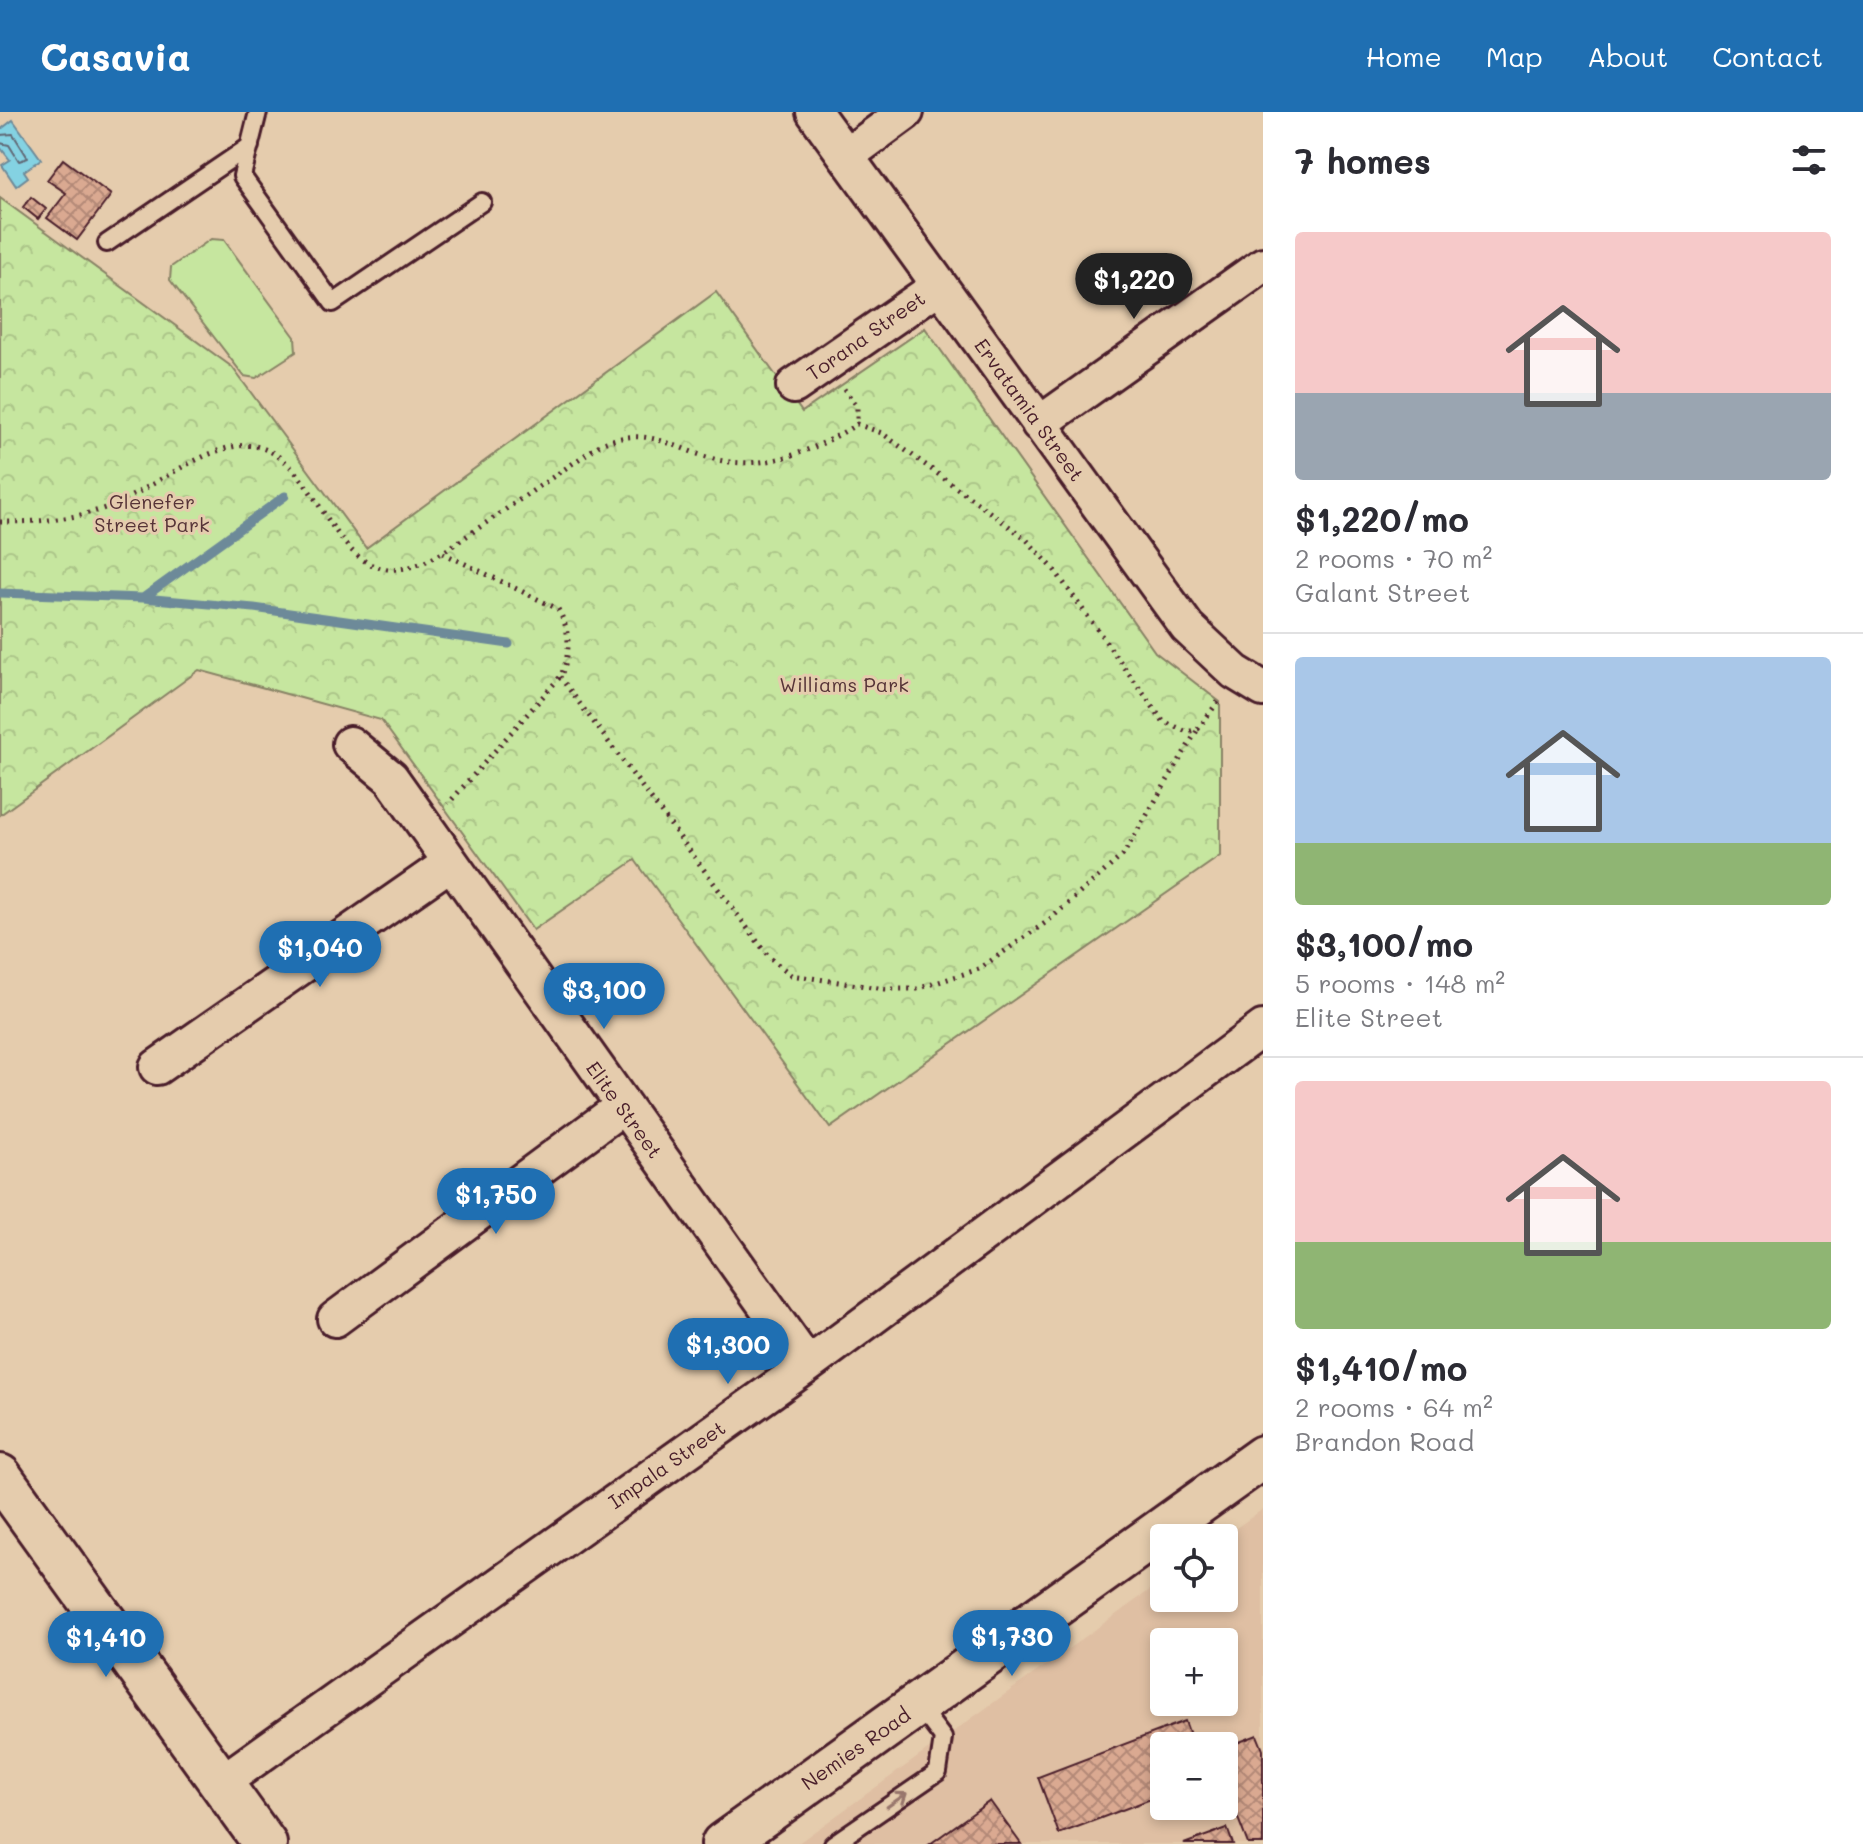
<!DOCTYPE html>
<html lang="en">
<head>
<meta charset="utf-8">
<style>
  body { margin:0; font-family:Mali,sans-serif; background:#f2f2f3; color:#2b2b33; height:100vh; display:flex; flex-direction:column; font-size:30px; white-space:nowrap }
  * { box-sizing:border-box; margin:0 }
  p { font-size:26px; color:#7c7c81 }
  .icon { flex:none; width:44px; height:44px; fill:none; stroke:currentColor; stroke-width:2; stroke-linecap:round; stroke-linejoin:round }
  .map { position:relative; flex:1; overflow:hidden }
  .side { display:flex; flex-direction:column; background:#fff; width:600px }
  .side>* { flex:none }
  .fabs { position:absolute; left:1150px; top:1412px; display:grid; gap:16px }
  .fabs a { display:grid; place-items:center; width:88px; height:88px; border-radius:8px; background:#fff; box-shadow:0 4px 12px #0003; font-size:40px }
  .price { position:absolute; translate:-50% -68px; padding:0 18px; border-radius:28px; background:#1f6fb2; color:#fff; font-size:26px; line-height:52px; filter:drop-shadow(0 2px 4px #0008) }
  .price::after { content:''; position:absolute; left:50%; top:48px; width:24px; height:18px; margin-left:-12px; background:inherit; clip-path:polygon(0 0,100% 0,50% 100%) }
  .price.current { background:#222; color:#fff }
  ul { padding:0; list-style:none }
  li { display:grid; align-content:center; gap:16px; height:424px; padding:0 32px }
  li+li { border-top:2px solid #e1e1e2 }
  li span { display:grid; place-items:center; height:248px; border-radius:8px; color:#555 }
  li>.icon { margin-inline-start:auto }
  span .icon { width:144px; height:144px; fill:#fffc; stroke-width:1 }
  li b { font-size:34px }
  h2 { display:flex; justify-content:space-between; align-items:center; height:96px; padding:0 32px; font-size:34px }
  header { display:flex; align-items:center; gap:48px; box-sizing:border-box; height:112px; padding:0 40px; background:#1f6fb2; color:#fff }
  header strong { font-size:38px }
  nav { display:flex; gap:44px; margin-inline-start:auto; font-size:28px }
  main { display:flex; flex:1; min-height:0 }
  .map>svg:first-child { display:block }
</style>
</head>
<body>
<header>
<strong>Casavia</strong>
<nav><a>Home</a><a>Map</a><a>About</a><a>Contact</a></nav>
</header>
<main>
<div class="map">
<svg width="1263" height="1732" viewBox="0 0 1263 1732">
  <defs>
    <pattern id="forest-crowns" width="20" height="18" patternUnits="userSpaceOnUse" patternTransform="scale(2)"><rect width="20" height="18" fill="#c6e69f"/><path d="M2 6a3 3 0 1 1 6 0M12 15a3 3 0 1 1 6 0" fill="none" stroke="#acc589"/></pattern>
    <pattern id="building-cross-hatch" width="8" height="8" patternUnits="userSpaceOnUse" patternTransform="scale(2)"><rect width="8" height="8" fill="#daa991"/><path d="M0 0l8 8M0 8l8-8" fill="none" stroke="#b38977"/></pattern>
  </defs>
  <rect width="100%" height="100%" fill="#e5ccad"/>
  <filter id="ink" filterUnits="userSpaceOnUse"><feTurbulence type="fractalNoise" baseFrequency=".0125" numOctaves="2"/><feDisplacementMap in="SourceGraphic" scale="16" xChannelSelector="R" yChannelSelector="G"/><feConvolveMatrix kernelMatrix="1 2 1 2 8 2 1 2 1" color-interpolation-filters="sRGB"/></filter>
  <g filter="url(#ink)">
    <path fill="#dfbfa3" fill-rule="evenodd" d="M1263 1397V1732H797L1164 1468V1486H1224L1222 1426ZM1164 1530H1224V1590H1164ZM1164 1634H1224V1694H1164Z"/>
    <path fill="#c6e69f" stroke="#888265" stroke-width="2" d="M211 127 224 128 295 225 296 240 256 266 244 264 170 168 171 155Z"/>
    <path fill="url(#forest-crowns)" stroke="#888265" stroke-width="2" d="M0 86 232 255 366 436 716 180 802 300 925 216 1155 540 1220 590V744L830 1016 635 748 533 818 381 608 199 558 0 703Z"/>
    <path fill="#84d2e2" stroke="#6d8a99" stroke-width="2" d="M13 8 41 47 24 59 28 65 16 74 2 53 10 48 0 35V18Z"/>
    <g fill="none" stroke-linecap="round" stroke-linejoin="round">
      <path stroke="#616774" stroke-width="2" d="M0 23 13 22 28 46 19 49 9 33 0 31"/>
      <path stroke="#6d8a99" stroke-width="9" d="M0 481 143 486 254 496 509 532
        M143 486 285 384"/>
    </g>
    <path fill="url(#building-cross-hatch)" stroke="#4a1f2b" stroke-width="2" d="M63 47 111 83 77 128 47 106 66 81 47 68Z
      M31 85 46 97 38 107 23 95Z
      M1185 1609 1194 1634H1164V1682L1059 1722 1038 1665Z
      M1257 1623 1263 1638V1732H1248L1224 1670V1636Z
      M990 1689 1021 1732H930Z
      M1227 1716 1233 1732H1184Z"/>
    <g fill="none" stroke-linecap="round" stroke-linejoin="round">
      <defs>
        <path id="service" d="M258 0 242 64 333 191 482 90
          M107 131 250 34
          M833 1732 938 1660 943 1626 918 1593"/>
        <path id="minor" d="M814 0 1187 515 1235 560 1263 577
          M846 44 906 0
          M794 274 939 174
          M1039 312 1263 153
          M350 632 391 666 808 1253
          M157 955 450 751
          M335 1207 622 995
          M221 1671 808 1253 1263 916"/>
        <path id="tertiary" d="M0 1364 265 1732
          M723 1732 1263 1345"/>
      </defs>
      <use href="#service" stroke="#4a1f2b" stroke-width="22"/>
      <use href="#minor" stroke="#4a1f2b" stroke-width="40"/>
      <use href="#tertiary" stroke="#4a1f2b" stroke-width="48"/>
      <path stroke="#4a1f2b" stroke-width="5" stroke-dasharray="2 6" stroke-linecap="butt" d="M844 277 857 294V312
        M0 410C38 410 72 408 108 395 149 380 216 323 259 335 332 356 332 506 442 441L601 332C655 310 680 344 730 350 776 355 819 336 857 312L882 321 1025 426 1053 456 1163 609 1187 620 1198 617 1220 587
        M443 441 558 497C571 519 571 543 560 565L448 692
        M560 565 769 845 791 863 885 877H917L979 857 1048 809 1123 743 1198 617"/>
      <use href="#service" stroke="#e5ccad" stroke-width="16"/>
      <use href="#minor" stroke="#e5ccad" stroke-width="34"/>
      <use href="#tertiary" stroke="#e5ccad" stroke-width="42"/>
    </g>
    <defs><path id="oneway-shaft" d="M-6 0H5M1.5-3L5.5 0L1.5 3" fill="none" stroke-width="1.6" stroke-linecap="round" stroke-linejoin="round" transform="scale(2)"/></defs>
    <use stroke="#98766c" href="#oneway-shaft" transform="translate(897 1688) rotate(-35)"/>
  </g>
  <g text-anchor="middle" stroke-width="6" stroke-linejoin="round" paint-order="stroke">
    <g font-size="20" fill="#4a1f2b" stroke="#e5ccad">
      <text transform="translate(866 224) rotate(-35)" y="7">Torana Street</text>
      <text transform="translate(1029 298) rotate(54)" y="7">Ervatamia Street</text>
      <text transform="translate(624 998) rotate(54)" y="7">Elite Street</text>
      <text transform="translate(667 1353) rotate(-35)" y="7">Impala Street</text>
      <text transform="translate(856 1637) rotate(-35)" y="7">Nemies Road</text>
    </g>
    <g font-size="20" fill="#563337" stroke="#e5ccad">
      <text x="152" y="397">Glenefer<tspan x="152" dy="23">Street Park</tspan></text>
      <text x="844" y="580">Williams Park</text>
    </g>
  </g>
</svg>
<div class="fabs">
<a><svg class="icon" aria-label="locate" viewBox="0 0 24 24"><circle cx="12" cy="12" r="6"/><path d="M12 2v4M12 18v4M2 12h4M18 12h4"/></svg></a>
<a>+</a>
<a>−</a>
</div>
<b class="price current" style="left:1134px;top:209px">$1,220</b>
<b class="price" style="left:320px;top:877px">$1,040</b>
<b class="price" style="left:604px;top:919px">$3,100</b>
<b class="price" style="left:496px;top:1124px">$1,750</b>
<b class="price" style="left:728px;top:1274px">$1,300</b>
<b class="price" style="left:1012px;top:1566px">$1,730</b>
<b class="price" style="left:106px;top:1567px">$1,410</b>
</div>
<section class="side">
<h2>7 homes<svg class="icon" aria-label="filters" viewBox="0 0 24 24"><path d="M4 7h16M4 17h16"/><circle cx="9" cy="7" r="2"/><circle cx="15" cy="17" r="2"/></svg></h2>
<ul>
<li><span style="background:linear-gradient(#f6c9c9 65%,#9aa5b1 0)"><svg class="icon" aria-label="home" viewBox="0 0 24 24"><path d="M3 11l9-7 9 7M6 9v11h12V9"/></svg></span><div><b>$1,220/mo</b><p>2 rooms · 70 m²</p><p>Galant Street</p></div></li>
<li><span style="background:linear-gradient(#a9c7e8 75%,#8fb573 0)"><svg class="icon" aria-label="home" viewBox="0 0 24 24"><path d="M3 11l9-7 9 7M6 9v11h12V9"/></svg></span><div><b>$3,100/mo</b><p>5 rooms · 148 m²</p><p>Elite Street</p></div></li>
<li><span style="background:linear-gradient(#f6c9c9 65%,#8fb573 0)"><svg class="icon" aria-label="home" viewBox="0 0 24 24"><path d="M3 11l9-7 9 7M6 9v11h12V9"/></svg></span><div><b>$1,410/mo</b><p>2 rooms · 64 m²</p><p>Brandon Road</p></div></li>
</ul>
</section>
</main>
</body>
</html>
